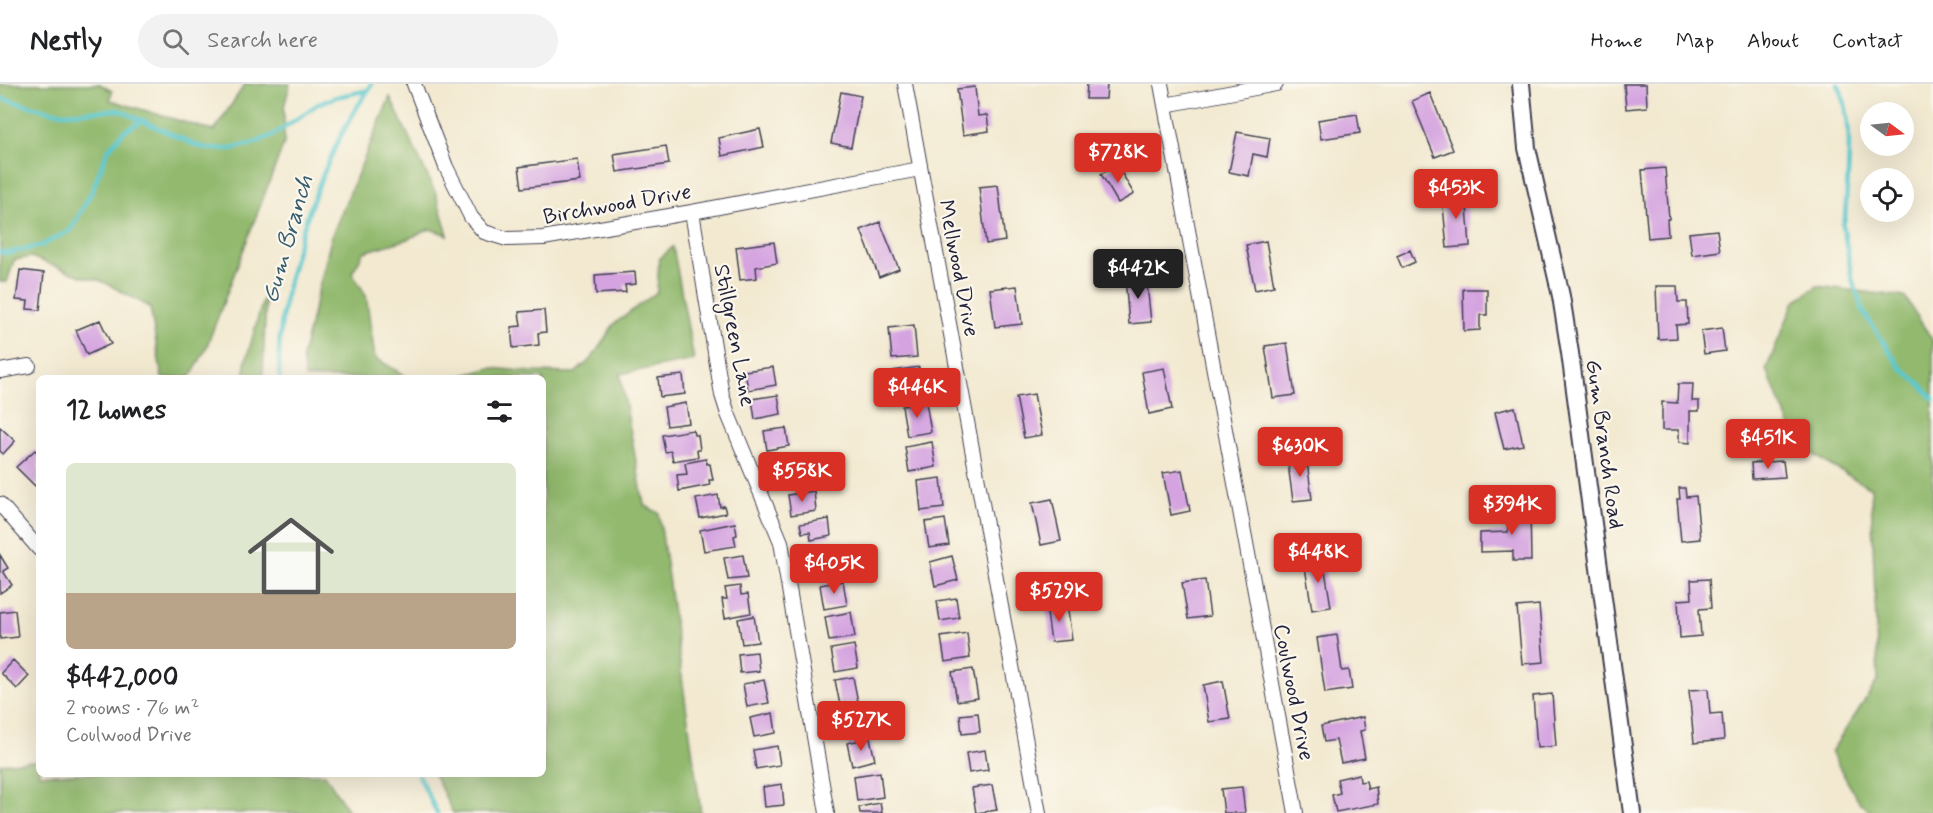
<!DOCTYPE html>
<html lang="en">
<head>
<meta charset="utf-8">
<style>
  body { margin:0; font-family:Mynerve,sans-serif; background:#f2f2f2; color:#202124; height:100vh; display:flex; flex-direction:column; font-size:22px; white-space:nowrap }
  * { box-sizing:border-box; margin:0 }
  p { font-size:20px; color:#757577 }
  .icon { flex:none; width:33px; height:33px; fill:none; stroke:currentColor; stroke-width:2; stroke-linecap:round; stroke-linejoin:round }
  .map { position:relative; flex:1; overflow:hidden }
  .details { position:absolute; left:36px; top:291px; width:510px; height:402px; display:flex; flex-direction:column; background:#fff; border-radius:9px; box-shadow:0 6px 24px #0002 }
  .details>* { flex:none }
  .needle { width:39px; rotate:105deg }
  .buttons { position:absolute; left:1860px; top:18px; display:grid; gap:12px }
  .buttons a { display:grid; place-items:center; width:54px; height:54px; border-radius:50%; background:#fff; box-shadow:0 6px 24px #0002; font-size:30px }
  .price { position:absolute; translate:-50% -51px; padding:0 14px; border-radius:6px; background:#d93025; color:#fff; font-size:20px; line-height:39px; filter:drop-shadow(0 2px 3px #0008) }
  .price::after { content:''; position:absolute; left:50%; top:36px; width:18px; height:14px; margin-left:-9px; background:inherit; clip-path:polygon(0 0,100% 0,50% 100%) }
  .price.current { background:#222; color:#fff }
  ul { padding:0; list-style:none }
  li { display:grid; align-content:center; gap:12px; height:318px; padding:0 30px }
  li span { display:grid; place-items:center; height:186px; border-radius:9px; color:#555 }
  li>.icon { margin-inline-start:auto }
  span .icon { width:108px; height:108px; fill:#fffc; stroke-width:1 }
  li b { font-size:26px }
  h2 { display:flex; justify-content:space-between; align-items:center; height:72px; padding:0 30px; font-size:26px }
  header { display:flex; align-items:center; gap:36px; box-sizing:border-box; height:84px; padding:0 30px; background:#fff; border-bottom:2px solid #e0e0e0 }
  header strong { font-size:28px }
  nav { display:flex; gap:33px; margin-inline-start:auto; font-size:21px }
  .search { width:420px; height:54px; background:#f2f2f2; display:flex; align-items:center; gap:15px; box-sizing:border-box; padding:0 21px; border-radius:33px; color:#757577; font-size:22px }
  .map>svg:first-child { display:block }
</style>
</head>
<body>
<header>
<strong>Nestly</strong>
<div class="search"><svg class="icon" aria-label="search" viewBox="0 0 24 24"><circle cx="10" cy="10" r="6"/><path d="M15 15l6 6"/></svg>Search here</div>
<nav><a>Home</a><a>Map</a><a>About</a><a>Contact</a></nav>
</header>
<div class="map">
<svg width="1933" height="729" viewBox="0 0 1933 729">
  <rect width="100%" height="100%" fill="#fbf7ec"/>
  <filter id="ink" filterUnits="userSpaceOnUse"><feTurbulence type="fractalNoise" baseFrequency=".0167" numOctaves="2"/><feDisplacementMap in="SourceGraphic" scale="12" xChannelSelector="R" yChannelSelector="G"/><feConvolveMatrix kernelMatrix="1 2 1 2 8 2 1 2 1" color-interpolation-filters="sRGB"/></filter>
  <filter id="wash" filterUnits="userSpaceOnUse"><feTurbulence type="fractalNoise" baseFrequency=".008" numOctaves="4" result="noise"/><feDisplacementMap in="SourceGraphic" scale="24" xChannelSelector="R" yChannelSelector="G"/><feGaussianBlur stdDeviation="1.35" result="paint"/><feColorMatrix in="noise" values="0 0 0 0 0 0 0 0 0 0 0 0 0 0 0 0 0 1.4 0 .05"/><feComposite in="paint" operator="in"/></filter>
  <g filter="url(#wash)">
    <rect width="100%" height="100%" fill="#f2e9d0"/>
    <path fill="#92b96e" stroke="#5a6e54" stroke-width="1.5" d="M0 0H100L112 7 110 16 214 47 245 0H290L284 23V59L205 267 190 294H162L150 223 102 197 81 192 31 173 14 176 7 198H0Z
      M390 13 436 110 448 151 430 145 405 156 364 168 352 189 366 211 375 274 409 294H305L302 273 332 151Z
      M673 163 694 276 620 290 644 421 659 429 701 729H453L434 690H543V294H453L491 284 532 288 575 289 592 274 614 240 657 208 659 175Z
      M1817 202 1905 213 1933 257V729H1872L1858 717 1831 668 1878 596 1871 404 1828 380 1798 359 1766 286 1794 218Z
      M266 205 263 294H245V280Z
      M39 676V690H325L349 729H0V680Z"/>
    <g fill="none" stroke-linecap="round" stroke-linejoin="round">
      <path stroke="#5ac7cd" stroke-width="4.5" d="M1838 0C1856 37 1847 95 1845 135L1843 140 1852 195 1864 229 1900 283 1921 301 1933 315
        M0 14 50 27 65 29 119 26 195 61 210 65H231L255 59 275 50 318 20 336 13 369 6
        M0 168 8 169 40 162 71 146 92 107 108 66 124 47 144 36
        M280 294C273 228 305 128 333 68 340 52 350 35 359 20 364 13 368 8 371 0
        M418 690 437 729"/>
    </g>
    <g id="blocks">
      <path fill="#d4a3e0" d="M1087 0H1107L1106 15H1086Z
        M1624 0H1646L1647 23 1626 25Z
        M975 3 978 32 987 31 989 47 963 51 957 5Z
        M841 8 861 12 851 63 831 59Z
        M1430 9 1453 66 1435 73 1412 17Z
        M1357 30 1360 49 1321 55 1318 36Z
        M760 45 764 63 722 72 719 54Z
        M1237 48 1270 54 1267 73 1253 70 1249 92 1229 88Z
        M666 62 669 80 617 88 614 70Z
        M577 75 580 97 522 104 519 83Z
        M1117 81 1134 110 1118 119 1101 90Z
        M1665 84 1669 135H1667L1668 152 1648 154 1642 86Z
        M998 101 1005 157 986 160 979 103Z
        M1466 109 1470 162 1447 164 1442 111Z
        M880 138 899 185 879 193 861 146Z
        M1717 146 1720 167 1692 171 1689 149Z
        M1266 157 1274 202 1255 206 1246 161Z
        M774 158 777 179 756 183 757 194 740 196 736 163Z
        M1410 166 1415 178 1402 184 1397 172Z
        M20 186 44 189 40 226 27 225 28 217 16 216Z
        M635 188 636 200 625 201 626 208 596 210 595 191Z
        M1146 191 1151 238 1129 240 1125 193Z
        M1017 202 1022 240 995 243 990 205Z
        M1656 202H1677L1678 218H1687L1688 240 1676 241 1677 254 1658 255Z
        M1463 205H1487V231H1480V246L1464 247Z
        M544 226 546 248 538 249 539 261 513 264 511 243 521 242 519 228Z
        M100 236 111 260 87 271 76 246Z
        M914 241 917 273 892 275 889 244Z
        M1722 244 1725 267 1704 270 1701 247Z
        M1287 259 1295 311 1273 314 1265 262Z
        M773 283 776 301 748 306 745 287Z
        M919 283 922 309 896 313 893 287Z
        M1164 284 1172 325 1149 330 1142 288Z
        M683 291 685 310 660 313 658 294Z
        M1678 300H1693L1692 317H1699V327H1690V359L1679 358V346H1662V318L1677 319Z
        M1034 310 1042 351 1024 354 1016 313Z
        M778 311 781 330 755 335 752 315Z
        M926 318 931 348 907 352 902 322Z
        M686 319 689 339 667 342 664 323Z
        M1515 323 1523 361 1504 365 1495 328Z
        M0 343 15 357 3 370 0 367Z
        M786 344 789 362 767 366 764 347Z
        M693 346 694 351H698L700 366H697L698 373 673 377 671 367 665 368 662 351Z
        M932 358 936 383 909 388 905 363Z
        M35 366 39 370V398L35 402 16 383Z
        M1306 370 1312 415 1293 417 1287 373Z
        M706 375 707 380H710L713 396H709L710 401 679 407 677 391 687 390 685 379Z
        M812 375 816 396 780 403 777 381Z
        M1783 377 1785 393 1752 395 1751 379Z
        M1182 386 1190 427 1171 431 1163 389Z
        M941 394 944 424 921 427 918 397Z
        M1679 404H1685L1686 413 1696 412 1700 455 1681 457 1677 415H1680Z
        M814 407 816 427 791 431 788 411Z
        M718 411 720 423 724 422 726 429 700 434 696 415Z
        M1052 415 1061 457 1041 461 1032 419Z
        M1530 423 1531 477H1513V467L1480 468V449L1508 448V424Z
        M829 435 831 452 811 456 810 448 802 449 800 440Z
        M945 435 949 461 929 464 925 438Z
        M735 439 737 451 734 452 736 462 704 467 700 446Z
        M835 465 840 491 818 495 813 469Z
        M0 471 8 484 3 487 12 501 0 509Z
        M743 471 747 494 728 496 724 474Z
        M952 472 958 496 935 502 930 478Z
        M1323 474 1331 523 1312 526 1304 477Z
        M1709 495 1711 524 1699 525 1701 552 1680 554 1678 516 1692 515 1691 496Z
        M1205 496 1210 532 1188 535 1182 499Z
        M843 497 847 521 824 525 820 501Z
        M740 502 741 511 748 510 751 529 725 534 722 515H727L725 504Z
        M956 514 959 534 940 537 937 517Z
        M1067 519 1072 556 1051 558 1046 522Z
        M1539 521 1544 578 1522 580 1517 523Z
        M15 526 18 553 0 555V528Z
        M851 528 855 553 829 557 825 533Z
        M754 532 758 558 742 560 738 535Z
        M967 549 970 574 945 578 941 553Z
        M1337 551 1342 587 1349 586 1352 605 1325 609 1317 554Z
        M854 561 858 584 835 588 831 565Z
        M757 568 759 587 740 589 738 570Z
        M13 576 29 592 17 605 1 589Z
        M973 585 978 614 957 617 952 588Z
        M853 593 858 618 840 621 835 596Z
        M764 596 769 619 747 623 743 600Z
        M1223 597 1230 635 1209 638 1203 601Z
        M1708 605 1710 630 1722 629 1724 656 1694 659 1689 606Z
        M1552 610 1556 662 1537 664 1533 612Z
        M867 627 870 646 847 650 844 630Z
        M773 629 776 649 754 653 750 634Z
        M978 629 980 648 962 650 960 631Z
        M1363 633 1365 646 1360 647 1365 674 1341 679 1336 656 1324 658 1321 642Z
        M870 654 875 676 852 682 847 659Z
        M777 662 780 681 756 685 753 666Z
        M985 666 988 686 969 689 966 669Z
        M880 688 883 713 857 717 854 692Z
        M1359 690 1360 698 1366 697 1368 705 1376 703 1378 720 1336 728 1332 711 1340 709 1337 695Z
        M782 700 784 721 765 723 763 703Z
        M992 701 997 726 976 729 972 704Z
        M1242 703 1245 729H1224L1221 705Z
        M880 719 882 729H860L859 723Z"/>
    </g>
  </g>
  <g filter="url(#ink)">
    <use href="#blocks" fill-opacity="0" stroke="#414051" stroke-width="1.5"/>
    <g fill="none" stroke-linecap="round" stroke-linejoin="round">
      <defs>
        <path id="minor" d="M414 0 446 83 471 133 484 148 507 155 543 154 692 128 920 85
          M905 0 1039 729
          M1161 0 1296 729
          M1165 21 1276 0
          M692 128 722 311 728 330 781 458 827 729
          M0 287 29 282
          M0 420 39 465"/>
        <path id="tertiary" d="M1521 0 1527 64 1561 212 1570 269 1632 729"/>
      </defs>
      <use href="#minor" stroke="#414051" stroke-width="16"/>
      <use href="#tertiary" stroke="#414051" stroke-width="20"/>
      <use href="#minor" stroke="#fff" stroke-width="14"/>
      <use href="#tertiary" stroke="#fff" stroke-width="16"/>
    </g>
  </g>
  <g text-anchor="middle" stroke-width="4.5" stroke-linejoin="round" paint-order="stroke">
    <g font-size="22" fill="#22223b" stroke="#fbf7ec">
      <text transform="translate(617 119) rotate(-10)" y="8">Birchwood Drive</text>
      <text transform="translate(960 184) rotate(79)" y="8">Mellwood Drive</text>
      <text transform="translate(736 251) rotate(79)" y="8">Stillgreen Lane</text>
      <text transform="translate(1606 360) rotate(82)" y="8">Gum Branch Road</text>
      <text transform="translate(1295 608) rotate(79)" y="8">Coulwood Drive</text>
    </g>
    <g font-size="24" font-style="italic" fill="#365c6e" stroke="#fbf7ec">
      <text transform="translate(287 155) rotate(-74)" y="8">Gum Branch</text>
    </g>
  </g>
</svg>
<div class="buttons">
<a><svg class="needle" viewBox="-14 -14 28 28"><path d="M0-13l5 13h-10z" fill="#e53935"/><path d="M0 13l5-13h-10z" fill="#757577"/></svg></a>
<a><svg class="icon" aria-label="locate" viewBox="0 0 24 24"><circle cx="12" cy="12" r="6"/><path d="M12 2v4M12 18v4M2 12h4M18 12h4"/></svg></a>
</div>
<b class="price" style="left:1118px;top:100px">$728K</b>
<b class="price" style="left:1456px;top:136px">$453K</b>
<b class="price current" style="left:1138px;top:216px">$442K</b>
<b class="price" style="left:917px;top:335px">$446K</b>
<b class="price" style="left:1768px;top:386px">$451K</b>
<b class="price" style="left:1300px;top:394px">$630K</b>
<b class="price" style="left:802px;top:419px">$558K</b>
<b class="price" style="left:1512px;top:452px">$394K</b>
<b class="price" style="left:1318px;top:500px">$448K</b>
<b class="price" style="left:834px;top:511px">$405K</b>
<b class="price" style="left:1059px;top:539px">$529K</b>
<b class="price" style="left:861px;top:668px">$527K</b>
<section class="details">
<h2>12 homes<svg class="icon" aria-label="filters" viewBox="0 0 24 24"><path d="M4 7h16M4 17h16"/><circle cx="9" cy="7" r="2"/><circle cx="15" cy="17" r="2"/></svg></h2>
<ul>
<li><span style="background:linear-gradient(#dfe7d0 70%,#b9a48a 0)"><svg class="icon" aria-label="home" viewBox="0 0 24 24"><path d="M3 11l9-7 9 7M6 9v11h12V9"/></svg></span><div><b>$442,000</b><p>2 rooms · 76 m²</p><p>Coulwood Drive</p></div></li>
</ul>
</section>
</div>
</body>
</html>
